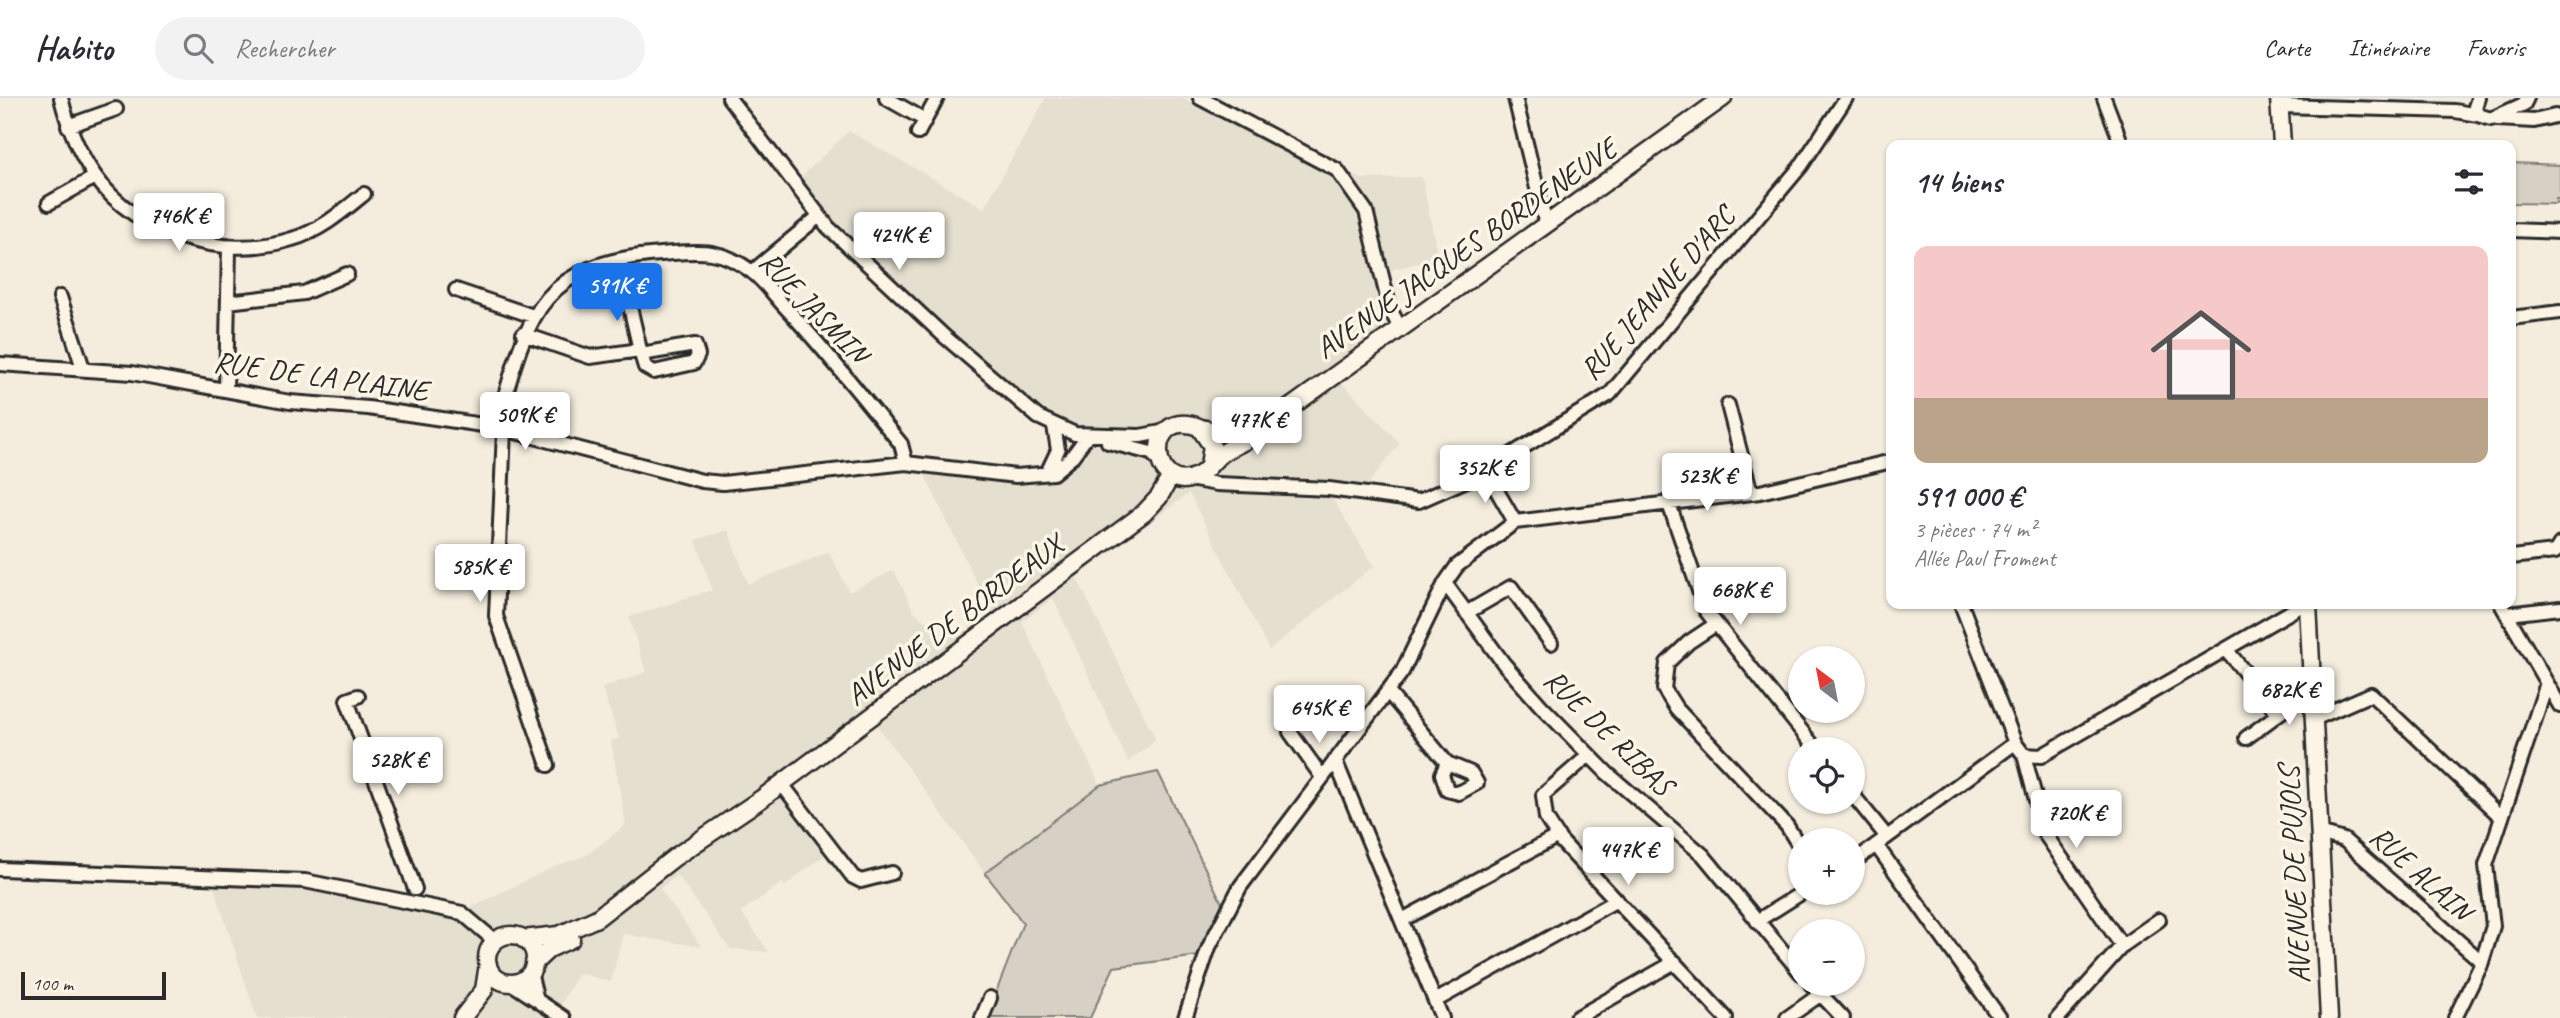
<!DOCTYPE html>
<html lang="fr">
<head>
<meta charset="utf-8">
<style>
  body { margin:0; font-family:Caveat,sans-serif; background:#f2f2f3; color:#2b2b33; height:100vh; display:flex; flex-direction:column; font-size:26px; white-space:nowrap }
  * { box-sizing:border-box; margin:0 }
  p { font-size:23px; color:#7c7c81 }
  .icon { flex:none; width:38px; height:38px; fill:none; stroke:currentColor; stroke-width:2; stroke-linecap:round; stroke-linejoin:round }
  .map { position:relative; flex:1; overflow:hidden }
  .sheet { position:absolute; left:1886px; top:42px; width:630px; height:469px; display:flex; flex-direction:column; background:#fff; border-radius:14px; box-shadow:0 2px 5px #0004 }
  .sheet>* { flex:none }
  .needle { width:46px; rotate:328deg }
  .controls { position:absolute; left:1788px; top:548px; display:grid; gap:14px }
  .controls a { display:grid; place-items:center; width:77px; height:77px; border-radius:50%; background:#fff; box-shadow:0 2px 5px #0004; font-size:35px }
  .scale { position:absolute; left:21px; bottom:18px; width:145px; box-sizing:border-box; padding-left:7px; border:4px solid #2b2b2b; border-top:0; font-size:19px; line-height:24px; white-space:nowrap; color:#2b2b2b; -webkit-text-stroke:5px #fcf5e5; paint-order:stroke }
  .price { position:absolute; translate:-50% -60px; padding:0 16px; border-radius:7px; background:#fff; color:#222; font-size:23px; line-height:46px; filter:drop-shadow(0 2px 4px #0008) }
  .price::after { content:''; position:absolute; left:50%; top:42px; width:21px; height:16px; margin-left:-10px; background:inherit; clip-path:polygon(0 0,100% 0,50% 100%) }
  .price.current { background:#1a73e8; color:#fff }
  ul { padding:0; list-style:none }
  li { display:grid; align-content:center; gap:14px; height:371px; padding:0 28px }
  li+li { border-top:2px solid #e1e1e2 }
  li span { display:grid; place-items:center; height:217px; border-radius:14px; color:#555 }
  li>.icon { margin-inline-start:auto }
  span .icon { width:126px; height:126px; fill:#fffc; stroke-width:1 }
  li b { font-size:30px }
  h2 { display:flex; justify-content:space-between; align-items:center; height:84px; padding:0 28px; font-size:30px }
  header { display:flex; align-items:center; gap:42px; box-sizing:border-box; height:98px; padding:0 35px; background:#fff; border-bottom:2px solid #e1e1e2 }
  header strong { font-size:33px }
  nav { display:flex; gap:38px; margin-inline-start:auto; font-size:24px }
  .search { width:490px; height:63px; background:#f2f2f3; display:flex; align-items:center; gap:18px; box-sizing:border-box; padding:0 24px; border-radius:38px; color:#7c7c81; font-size:26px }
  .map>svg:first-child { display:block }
</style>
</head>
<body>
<header>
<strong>Habito</strong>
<div class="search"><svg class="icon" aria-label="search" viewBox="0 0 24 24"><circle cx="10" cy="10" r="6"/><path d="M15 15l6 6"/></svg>Rechercher</div>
<nav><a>Carte</a><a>Itinéraire</a><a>Favoris</a></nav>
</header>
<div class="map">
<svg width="2560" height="920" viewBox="0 0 2560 920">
  <rect width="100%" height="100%" fill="#f4edde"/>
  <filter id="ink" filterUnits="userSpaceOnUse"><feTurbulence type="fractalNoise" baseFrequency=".0143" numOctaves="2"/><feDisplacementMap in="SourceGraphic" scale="14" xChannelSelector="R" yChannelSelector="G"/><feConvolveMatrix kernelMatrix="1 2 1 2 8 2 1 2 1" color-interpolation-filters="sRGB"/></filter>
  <g filter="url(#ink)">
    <path fill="#e5dfd0" d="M1046 0H1182L1362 81 1422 79 1438 160 1375 176 1385 231 1330 272 1400 345 1365 390 1324 387 1374 468 1269 552 1189 395 1077 480 1156 642 1128 664 1053 500 1022 524 1100 687 985 775 865 611 773 681 827 755 785 788 782 785 741 814 769 854 730 851 677 777 660 791 702 849 623 836 611 884 579 875 553 920H257L213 787 314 791 448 820 558 767 585 758 626 727 611 643 619 640 602 590 646 574 629 519 712 492 696 442 728 432 748 486 829 454 849 494 894 472 913 512 938 535 970 532 992 517 923 373 989 384 1052 382 1093 343 1040 313 914 202 854 145 797 83 849 33 984 110Z"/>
    <path fill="#d6d1c4" stroke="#807e78" stroke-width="2" d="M2511 65 2560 67V101H2556V106L2511 105Z
      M1158 674 1222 805 1199 858 1114 869 1090 920H986L1023 825 985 775 1100 687Z"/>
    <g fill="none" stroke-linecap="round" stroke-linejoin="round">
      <defs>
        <path id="minor" d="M61 0C68 28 78 54 95 78 136 137 225 163 292 141 320 133 342 114 364 96
          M729 0 828 129 944 238 1038 319 1075 336 1140 338 1167 333
          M886 0 925 22
          M1200 0 1337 72 1366 113 1390 211 1400 230
          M1515 0 1546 127
          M2104 0 2122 47
          M2478 0 2475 9 2478 17 2491 21 2524 6 2527 0
          M2280 8 2455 13 2478 17
          M2497 21 2534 23 2555 18
          M68 28 116 11
          M918 35 937 0
          M49 105 95 79
          M2511 132 2560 134
          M619 162 641 256 645 269 654 274 694 265 698 257 695 247 641 256
          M752 174 818 119
          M456 192 533 218
          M60 199 83 270
          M228 204 304 195 347 176
          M2511 220 2560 214
          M523 236 590 259 640 252
          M0 266 132 275 290 304 368 310 496 329 702 383 723 385 906 365 1016 378 1053 375 1071 360 1088 337
          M226 292 229 150
          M1728 307 1751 395
          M496 329C527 224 534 165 661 156 698 153 719 149 751 173 765 183 776 200 788 212 828 255 864 301 901 346L906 365
          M504 332 496 518 548 667
          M1108 344 1151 355 1159 362
          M1485 372 1515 424
          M1047 375 1058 352 1054 328
          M1189 381 1217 386 1329 391 1419 403 1478 377 1610 296 1801 68 1846 0
          M1668 403 1706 513 1816 651
          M1515 424 1760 394 1892 363
          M2511 459 2555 454 2560 446
          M1445 485 1504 566 1541 608 1607 675 1703 757 1801 875
          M1961 506 2015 645 2024 657 2041 658 2304 506
          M2501 506 2560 608
          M1466 515 1511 489 1551 545
          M2508 516 2560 510
          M1716 526 1689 544 1667 565 1664 591 1676 610 1787 728 1801 751
          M2226 551 2278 616
          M1388 594 1447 665 1471 675 1477 685 1459 695 1447 692 1442 676 1447 665
          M358 598 347 602 415 791
          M2314 621 2371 596 2502 720
          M1290 634 1322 679
          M2246 640 2312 591
          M2024 657 2045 736 2122 848
          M1588 658 1543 697 1546 720 1560 742 1726 920
          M1335 662 1442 920
          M781 685 853 779 861 783 892 775
          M1853 697 1887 739
          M2319 735 2344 742 2482 864
          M1876 747 2000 920
          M1853 764 2015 645
          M0 771 305 783 462 815 495 843
          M1402 822 1558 738
          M1757 823 1803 794
          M530 874 536 899
          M511 885 564 920
          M1811 886 1843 920
          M1435 903 1617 802
          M982 920 990 900
          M1185 920 1209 849 1240 789 1402 574 1445 485 1457 468 1515 424
          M1576 920 1675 864
          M1787 920 1821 896
          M2058 920 2122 848 2159 822
          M2455 920 2481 867 2493 828 2486 767 2547 585"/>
        <path id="major" d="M2279 0 2282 47
          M1201 330 1234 337 1254 332
          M1209 368 1212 348 1199 329C1142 308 1150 401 1197 378 1207 374 1212 362 1221 356 1239 344 1260 339 1274 321L1723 0
          M2308 506 2329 920
          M487 861a24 24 0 1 1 48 0a24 24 0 1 1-48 0Z
          M523 841 559 837 597 820 675 759 761 701 1144 415 1159 399 1171 378
          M534 865 549 851 571 841
          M462 920 484 892 488 866"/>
      </defs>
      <use href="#minor" stroke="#2b2b2b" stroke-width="18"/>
      <use href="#major" stroke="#2b2b2b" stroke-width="21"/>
      <use href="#minor" stroke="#fcf5e5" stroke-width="12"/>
      <use href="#major" stroke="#fcf5e5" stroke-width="16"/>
    </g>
  </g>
  <g text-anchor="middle" stroke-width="7" stroke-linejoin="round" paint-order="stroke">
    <g font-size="30" fill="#2b2b2b" stroke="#fcf5e5">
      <text transform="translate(1466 150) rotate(-35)" y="10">AVENUE JACQUES BORDENEUVE</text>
      <text transform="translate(1657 195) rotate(-49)" y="10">RUE JEANNE D'ARC</text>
      <text transform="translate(814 209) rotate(46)" y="10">RUE JASMIN</text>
      <text transform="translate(321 278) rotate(8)" y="10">RUE DE LA PLAINE</text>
      <text transform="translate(954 522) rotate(-37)" y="10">AVENUE DE BORDEAUX</text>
      <text transform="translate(1609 634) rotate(44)" y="10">RUE DE RIBAS</text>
      <text transform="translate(2421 775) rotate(42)" y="10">RUE ALAIN</text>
      <text transform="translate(2294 777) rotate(-93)" y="10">AVENUE DE PUJOLS</text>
    </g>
  </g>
</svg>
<div class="controls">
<a><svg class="needle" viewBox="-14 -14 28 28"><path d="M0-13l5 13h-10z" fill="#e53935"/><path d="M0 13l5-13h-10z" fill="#7c7c81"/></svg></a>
<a><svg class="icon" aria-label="locate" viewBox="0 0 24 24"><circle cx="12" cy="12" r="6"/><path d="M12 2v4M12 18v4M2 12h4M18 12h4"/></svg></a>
<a>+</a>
<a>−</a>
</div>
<div class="scale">100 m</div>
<b class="price" style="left:179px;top:155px">746K €</b>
<b class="price" style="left:899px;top:174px">424K €</b>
<b class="price current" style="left:617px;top:225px">591K €</b>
<b class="price" style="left:525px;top:354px">509K €</b>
<b class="price" style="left:1257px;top:359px">477K €</b>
<b class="price" style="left:1485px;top:407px">352K €</b>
<b class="price" style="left:1707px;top:415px">523K €</b>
<b class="price" style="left:480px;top:506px">585K €</b>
<b class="price" style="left:1740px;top:529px">668K €</b>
<b class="price" style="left:2289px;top:629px">682K €</b>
<b class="price" style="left:1319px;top:647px">645K €</b>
<b class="price" style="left:398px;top:699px">528K €</b>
<b class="price" style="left:2076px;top:752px">720K €</b>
<b class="price" style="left:1628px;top:789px">447K €</b>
<section class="sheet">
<h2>14 biens<svg class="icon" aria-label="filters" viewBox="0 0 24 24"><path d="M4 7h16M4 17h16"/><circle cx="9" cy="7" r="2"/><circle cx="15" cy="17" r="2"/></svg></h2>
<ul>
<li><span style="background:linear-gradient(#f6c9c9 70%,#b9a48a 0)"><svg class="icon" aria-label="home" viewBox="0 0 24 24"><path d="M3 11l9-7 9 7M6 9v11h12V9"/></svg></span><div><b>591 000 €</b><p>3 pièces · 74 m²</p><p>Allée Paul Froment</p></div></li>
</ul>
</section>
</div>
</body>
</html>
